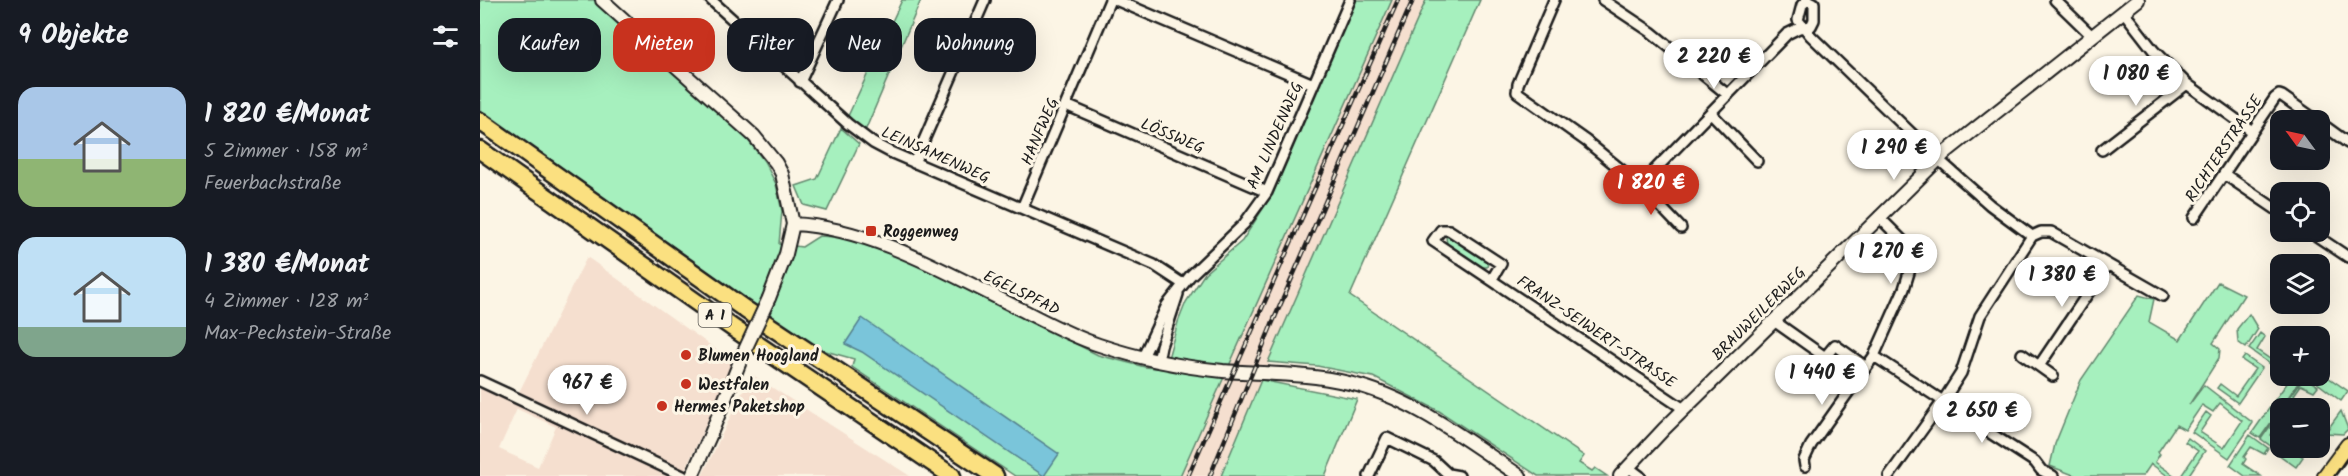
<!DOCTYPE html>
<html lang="de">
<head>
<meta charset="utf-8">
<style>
  body { margin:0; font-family:Kalam,sans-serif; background:#242831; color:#f1f3f6; height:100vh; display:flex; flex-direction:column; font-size:22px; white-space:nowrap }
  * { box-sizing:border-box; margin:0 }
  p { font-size:20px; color:#9ea1a6 }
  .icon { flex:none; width:33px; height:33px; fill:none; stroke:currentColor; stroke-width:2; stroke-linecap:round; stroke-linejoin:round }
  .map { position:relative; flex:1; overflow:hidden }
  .panel { display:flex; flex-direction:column; background:#171b24; width:480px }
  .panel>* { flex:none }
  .top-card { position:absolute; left:18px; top:18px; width:570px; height:54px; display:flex; gap:12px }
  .needle { width:39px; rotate:303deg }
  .fabs { position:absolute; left:1790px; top:110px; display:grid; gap:12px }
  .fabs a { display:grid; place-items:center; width:60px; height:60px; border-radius:12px; background:#171b24; box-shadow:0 6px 24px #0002; font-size:30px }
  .price { position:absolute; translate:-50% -51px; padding:0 14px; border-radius:21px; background:#fff; color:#222; font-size:20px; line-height:39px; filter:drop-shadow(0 2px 3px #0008) }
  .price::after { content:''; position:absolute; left:50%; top:36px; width:18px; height:14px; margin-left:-9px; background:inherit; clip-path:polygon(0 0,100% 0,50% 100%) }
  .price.selected { background:#c8321e; color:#fff }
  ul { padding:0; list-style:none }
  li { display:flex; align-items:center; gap:18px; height:150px; padding:0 18px }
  li span { display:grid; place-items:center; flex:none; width:168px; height:120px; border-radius:18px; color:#555 }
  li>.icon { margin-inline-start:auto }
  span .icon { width:72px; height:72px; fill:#fffc; stroke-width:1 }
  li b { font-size:26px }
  h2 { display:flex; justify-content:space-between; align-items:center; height:72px; padding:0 18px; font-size:26px }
  .chip { padding:0 21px; border-radius:18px; background:#171b24; box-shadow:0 6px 24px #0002; font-size:21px; line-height:54px }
  .chip.selected { background:#c8321e; color:#fff }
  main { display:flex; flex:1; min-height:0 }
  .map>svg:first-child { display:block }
</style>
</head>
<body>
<main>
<section class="panel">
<h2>9 Objekte<svg class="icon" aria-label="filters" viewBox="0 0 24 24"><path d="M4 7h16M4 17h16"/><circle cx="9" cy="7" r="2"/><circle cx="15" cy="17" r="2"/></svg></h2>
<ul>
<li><span style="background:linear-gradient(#a9c7e8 60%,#8fb573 0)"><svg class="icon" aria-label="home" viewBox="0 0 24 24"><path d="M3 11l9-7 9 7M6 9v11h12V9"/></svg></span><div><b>1 820 €/Monat</b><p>5 Zimmer · 158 m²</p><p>Feuerbachstraße</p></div></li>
<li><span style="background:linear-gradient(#bfe0f5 75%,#7fa58c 0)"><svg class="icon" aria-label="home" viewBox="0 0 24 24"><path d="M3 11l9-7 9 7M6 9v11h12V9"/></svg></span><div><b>1 380 €/Monat</b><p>4 Zimmer · 128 m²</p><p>Max-Pechstein-Straße</p></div></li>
</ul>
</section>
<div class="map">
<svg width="1868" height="476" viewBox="0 0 1868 476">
  <rect width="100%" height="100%" fill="#fcf5e5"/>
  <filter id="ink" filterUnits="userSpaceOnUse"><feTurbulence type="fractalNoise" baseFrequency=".0167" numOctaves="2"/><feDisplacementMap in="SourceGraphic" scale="12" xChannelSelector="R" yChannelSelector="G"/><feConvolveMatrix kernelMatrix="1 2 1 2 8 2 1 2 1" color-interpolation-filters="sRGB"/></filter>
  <g filter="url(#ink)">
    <path fill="#f5dfcf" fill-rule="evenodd" d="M912 0H946L740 476H701Z
      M107 257 255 363 202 476H0V385L38 394ZM37 409 76 427 58 467 19 449Z
      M271 374 430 476H222Z"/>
    <path fill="#a6f0be" stroke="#61866d" stroke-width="1.5" d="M0 0H115L258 127 284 161 296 184 302 211 299 244 322 247 339 236 372 238 414 252 618 355 665 367 685 369 698 322 706 302 725 273 762 241 792 195 876 0H912L700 476H535L372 367 374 359 342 350 278 307 0 110Z
      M422 0H441L385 131 368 116Z
      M946 0H1000L870 296 1104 456 1099 463 1112 471 1115 468 1127 476H1058L959 411 893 377 837 366 788 362Z
      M361 128 379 144 347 211 324 205 316 186 337 179Z
      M971 236 1005 260 1008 263 1007 267H1000L967 244 966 237Z
      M1738 282 1764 295 1733 343 1740 349 1739 358 1709 405 1724 385 1773 423 1749 458 1712 432 1726 412 1731 416 1720 432 1744 448 1762 421 1740 403 1733 412 1722 405 1705 430 1696 425 1678 452 1680 454 1675 462 1695 476H1688L1671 464 1663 476H1596L1570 466 1575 444 1601 380 1659 295 1674 299 1669 322 1700 340Z
      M1769 314 1778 329 1766 348 1758 342 1757 329Z
      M1780 333 1785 337 1777 350 1800 366V371L1769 349Z
      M1765 356 1782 368 1758 403 1737 388 1740 384 1756 396 1775 369 1762 360Z
      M1839 371 1868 391 1861 401 1827 375H1839Z
      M1813 375 1823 376 1802 406 1794 401Z
      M1824 377 1838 386 1834 391 1821 385 1814 395 1816 397 1813 402 1822 408H1805L1803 407Z
      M781 380 877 399 845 476H741Z
      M1793 403 1800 410 1780 438 1772 433Z
      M1861 411 1868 429 1863 434 1845 433Z
      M1800 412V418H1798L1791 428 1794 430 1791 435 1800 441V447H1809L1823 457 1816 467 1791 449 1792 447 1781 439Z
      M1770 435 1788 448 1784 454 1771 447 1764 457 1766 459 1763 464 1781 476H1765L1750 465Z
      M1708 438 1725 451 1708 476H1701L1718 451 1705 442Z"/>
    <path fill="#7ac5da" stroke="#54818e" stroke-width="1.5" d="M382 318 579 454 564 476 382 352 365 344Z"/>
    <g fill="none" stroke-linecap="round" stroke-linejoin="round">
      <defs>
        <path id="street" d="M231 0 368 124 393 143 410 152 674 265 703 284
          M636 0 833 84
          M1074 0 1038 84 1037 92 1106 141 1160 185 1201 228
          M1123 0 1171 32 1248 95
          M1327 0 1322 5 1318 20 1330 35 1458 159 1510 205 1552 236
          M1575 0 1612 36
          M1643 11 1674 51 1707 84 1772 131
          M320 82 358 0
          M586 105 787 192
          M1231 113 1277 161
          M1839 122 1868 143
          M1622 150 1707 84
          M434 163 505 0
          M1744 174 1800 212
          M1160 185 1307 34 1319 28 1331 26 1334 20V3L1328 0
          M542 208 630 0
          M1714 218 1795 98 1799 95 1802 96 1836 120
          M1829 231 1868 257
          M1012 279 1021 264 969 230H961L953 241 1204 409
          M1294 321 1345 357 1355 345 1386 367
          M1542 354 1573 376
          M1394 356 1463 401
          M663 357 687 305 710 276 764 224 787 192 870 0
          M678 361 681 346 698 294
          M1559 366 1627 265
          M0 381 203 476
          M1460 406 1484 423 1493 422 1555 462 1561 470 1573 476
          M1325 466 1324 460 1331 445 1394 356 1424 289 1431 266 1432 254 1426 244 1399 217
          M1148 467 1160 476
          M889 476 907 438 954 461 968 474 979 476
          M1409 476 1463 401 1481 373 1500 316 1552 236 1561 232H1571L1683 296"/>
        <path id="secondary" d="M122 0 274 136 296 163 302 174 313 224 306 254 289 298
          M313 224C393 228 469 274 540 309 566 322 591 336 619 345 658 358 701 367 743 371 785 374 828 373 869 383 932 397 987 441 1040 476
          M212 476 230 436 263 354
          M1140 476 1184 429 1466 152 1658 0"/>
        <path id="primary" d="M1845 476 1868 445"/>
        <path id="highway" d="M0 121 266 310 515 476
          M0 150 253 328 472 476"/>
      </defs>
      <use href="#street" stroke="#1c1c1c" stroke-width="14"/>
      <use href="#secondary" stroke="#1c1c1c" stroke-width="16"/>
      <use href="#primary" stroke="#1c1c1c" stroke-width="18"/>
      <use href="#highway" stroke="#1c1c1c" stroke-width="21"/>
      <use href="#street" stroke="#fcf5e5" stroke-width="9"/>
      <use href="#secondary" stroke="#fcf5e5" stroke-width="12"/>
      <use href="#primary" stroke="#fbe080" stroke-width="14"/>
      <use href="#highway" stroke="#fbe080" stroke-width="16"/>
      <path stroke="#1c1c1c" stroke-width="1.5" d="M1854 476 1868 456"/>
      <defs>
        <path id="rail" d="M708 476 918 0
          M730 476 792 324 933 0"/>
      </defs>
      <use href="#rail" stroke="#1c1c1c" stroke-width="4.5"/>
      <use href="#rail" stroke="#fcf5e5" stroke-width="2" stroke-dasharray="7" stroke-linecap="butt"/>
      <defs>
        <path id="secondary-bridge" d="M263 354 289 298"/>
      </defs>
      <use href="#secondary-bridge" stroke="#1c1c1c" stroke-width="16" stroke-linecap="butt"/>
      <use href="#secondary-bridge" stroke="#fcf5e5" stroke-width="12"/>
    </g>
  </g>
  <g fill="#c8321e" stroke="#fcf5e5" stroke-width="2">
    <rect x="385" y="225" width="12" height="12" rx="3"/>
    <circle cx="206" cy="355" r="6"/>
    <circle cx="206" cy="384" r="6"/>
    <circle cx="182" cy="406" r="6"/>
  </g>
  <g text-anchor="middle" stroke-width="6" stroke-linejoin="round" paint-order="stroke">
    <rect fill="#fcf5e5" stroke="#5f5d58" stroke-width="1.5" x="218.5" y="303" width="33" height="24" rx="4.5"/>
    <g font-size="15" font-weight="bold" fill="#1c1c1c">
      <text x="235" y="320">A 1</text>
    </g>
    <g font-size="16" fill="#1c1c1c" stroke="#fcf5e5">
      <text transform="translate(559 131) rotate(-67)" y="6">HANFWEG</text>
      <text transform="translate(693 135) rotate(23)" y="6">LÖSSWEG</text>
      <text transform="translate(794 135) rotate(-66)" y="6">AM LINDENWEG</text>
      <text transform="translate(1743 148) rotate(-56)" y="6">RICHTERSTRASSE</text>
      <text transform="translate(456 154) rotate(24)" y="6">LEINSAMENWEG</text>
      <text transform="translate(542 292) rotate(26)" y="6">EGELSPFAD</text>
      <text transform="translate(1278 313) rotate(-45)" y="6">BRAUWEILERWEG</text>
      <text transform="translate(1117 331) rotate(34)" y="6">FRANZ-SEIWERT-STRASSE</text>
    </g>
    <g font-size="16" font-weight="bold" fill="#1c1c1c" stroke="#fcf5e5" text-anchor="start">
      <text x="403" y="237">Roggenweg</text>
      <text x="218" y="361">Blumen Hoogland</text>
      <text x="218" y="390">Westfalen</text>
      <text x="194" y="412">Hermes Paketshop</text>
    </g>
  </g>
</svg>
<div class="fabs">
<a><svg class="needle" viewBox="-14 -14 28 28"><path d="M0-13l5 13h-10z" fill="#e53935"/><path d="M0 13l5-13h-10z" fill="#9ea1a6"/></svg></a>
<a><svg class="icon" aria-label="locate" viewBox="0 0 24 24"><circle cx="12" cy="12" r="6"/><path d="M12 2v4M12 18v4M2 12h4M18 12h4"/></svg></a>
<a><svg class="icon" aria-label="layers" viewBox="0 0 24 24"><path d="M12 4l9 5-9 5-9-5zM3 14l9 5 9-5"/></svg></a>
<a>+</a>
<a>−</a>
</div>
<b class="price" style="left:1234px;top:90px">2 220 €</b>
<b class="price" style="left:1656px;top:107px">1 080 €</b>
<b class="price" style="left:1414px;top:181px">1 290 €</b>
<b class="price selected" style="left:1171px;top:216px">1 820 €</b>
<b class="price" style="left:1411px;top:285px">1 270 €</b>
<b class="price" style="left:1582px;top:308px">1 380 €</b>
<b class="price" style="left:1342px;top:406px">1 440 €</b>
<b class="price" style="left:107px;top:416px">967 €</b>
<b class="price" style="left:1502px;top:444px">2 650 €</b>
<div class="top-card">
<a class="chip">Kaufen</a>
<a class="chip selected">Mieten</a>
<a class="chip">Filter</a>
<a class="chip">Neu</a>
<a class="chip">Wohnung</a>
</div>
</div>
</main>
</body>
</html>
